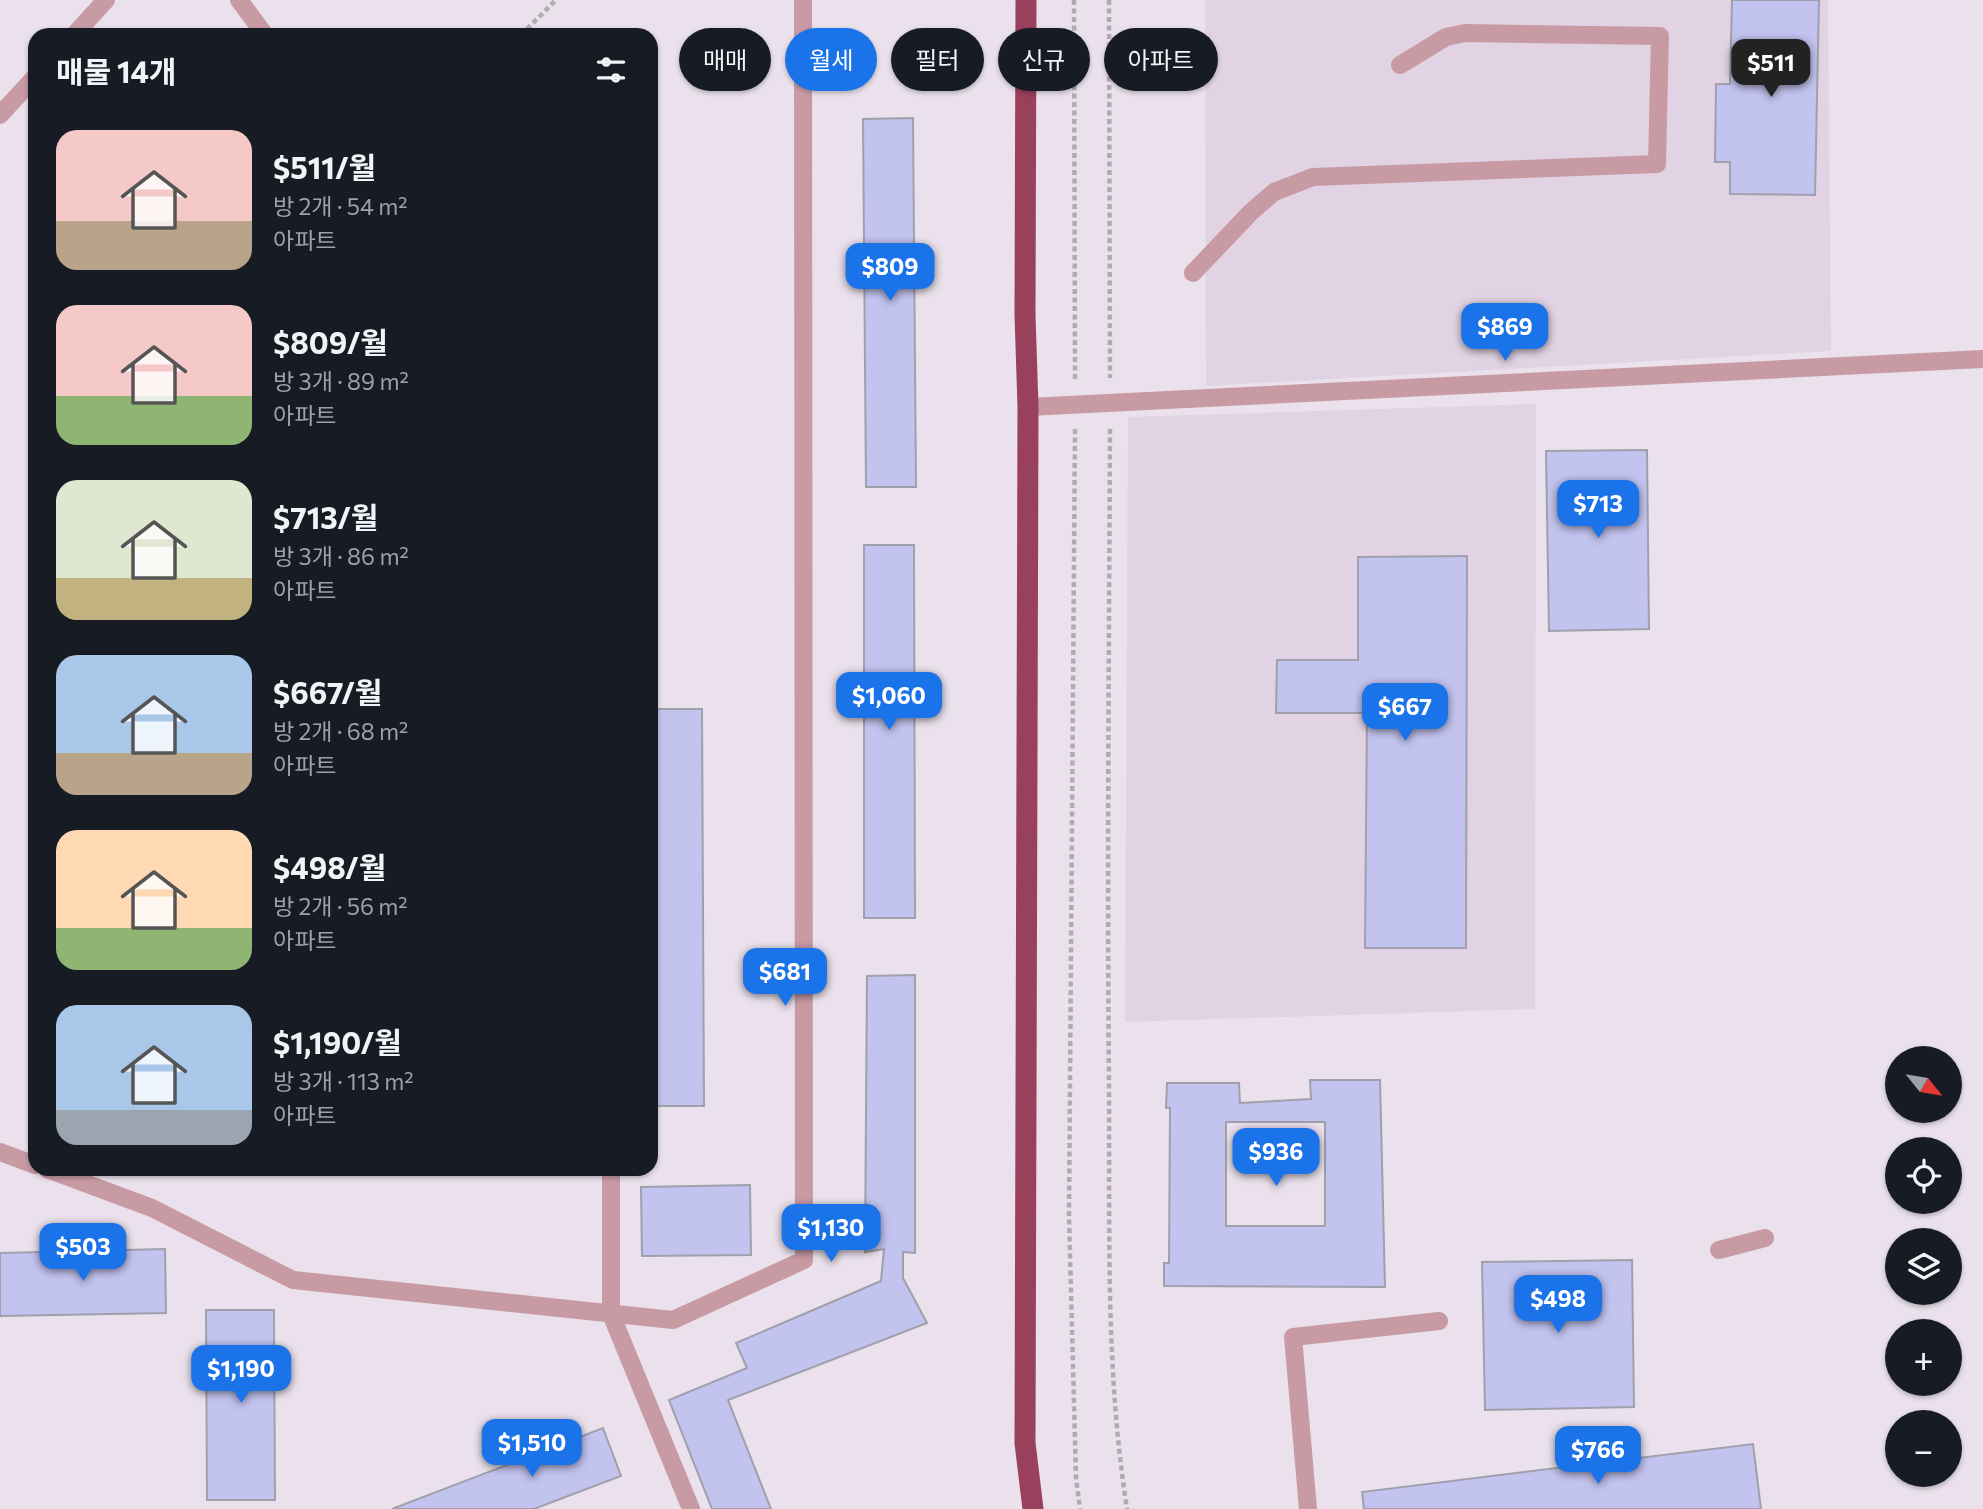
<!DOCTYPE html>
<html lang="ko">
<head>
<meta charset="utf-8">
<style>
  body { margin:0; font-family:Commissioner,"Noto Sans KR",sans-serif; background:#20242c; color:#f1f3f6; height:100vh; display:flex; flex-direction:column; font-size:26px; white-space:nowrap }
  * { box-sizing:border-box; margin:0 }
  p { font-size:23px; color:#9ea1a6 }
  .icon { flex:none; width:38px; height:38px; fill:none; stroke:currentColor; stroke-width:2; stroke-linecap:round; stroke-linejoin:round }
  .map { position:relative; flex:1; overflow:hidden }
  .sheet { position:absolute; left:28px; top:28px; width:630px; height:1148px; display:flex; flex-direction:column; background:#171b24; border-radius:21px; box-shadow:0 2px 5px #0004 }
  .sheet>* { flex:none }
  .banner { position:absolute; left:679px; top:28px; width:665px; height:63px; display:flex; gap:14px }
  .needle { width:46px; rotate:120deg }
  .tools { position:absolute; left:1885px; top:1046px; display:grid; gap:14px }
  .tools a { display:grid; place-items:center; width:77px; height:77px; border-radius:50%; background:#171b24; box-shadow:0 2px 5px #0004; font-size:35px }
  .price { position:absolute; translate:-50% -60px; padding:0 16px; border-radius:14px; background:#1a73e8; color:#fff; font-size:23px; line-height:46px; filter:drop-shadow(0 2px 4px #0008) }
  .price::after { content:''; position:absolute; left:50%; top:42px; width:21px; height:16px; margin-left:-10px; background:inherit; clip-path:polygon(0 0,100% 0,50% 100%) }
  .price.active { background:#222; color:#fff }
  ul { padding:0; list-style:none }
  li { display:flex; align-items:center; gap:21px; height:175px; padding:0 28px }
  li span { display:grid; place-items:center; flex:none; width:196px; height:140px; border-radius:21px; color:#555 }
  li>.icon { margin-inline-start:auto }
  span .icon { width:84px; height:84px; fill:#fffc; stroke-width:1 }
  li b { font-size:30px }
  h2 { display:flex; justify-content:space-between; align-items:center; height:84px; padding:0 28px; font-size:30px }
  .tag { padding:0 24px; border-radius:32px; background:#171b24; box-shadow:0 2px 5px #0004; font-size:24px; line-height:63px }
  .tag.active { background:#1a73e8; color:#fff }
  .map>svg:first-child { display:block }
</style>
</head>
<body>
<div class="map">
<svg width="1983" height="1509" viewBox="0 0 1983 1509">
  <rect width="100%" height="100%" fill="#eae1ec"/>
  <path fill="#e1d3e4" d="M1205 0H1828L1831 351 1206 386Z
    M1536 404 1535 1009 1125 1022 1128 417Z"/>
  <path fill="#c2c3ef" stroke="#9fa0ac" stroke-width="2" fill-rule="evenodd" d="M1732 0H1819L1815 195 1730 194V162H1715L1716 84H1730Z
    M913 118 916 487H866L863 119Z
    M1647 450 1649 629 1549 631 1546 451Z
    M864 545H914L915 918H864Z
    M1467 556 1466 948H1365L1367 713H1276L1277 660H1358V557Z
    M651 709H702L704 1106H651Z
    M915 975V1253L903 1252V1278L927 1323 728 1400 771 1509H712L669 1400 747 1368 736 1343 881 1281 884 1249 865 1252 867 976Z
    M1310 1080H1380L1385 1287 1164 1286V1263H1169L1170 1108H1166L1167 1083H1239L1240 1103 1311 1099ZM1226 1122H1325V1226H1226Z
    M750 1185 751 1255 642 1256 641 1187Z
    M165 1249 166 1313 0 1316V1253Z
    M1632 1260 1634 1407 1485 1410 1482 1262Z
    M206 1310H274L275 1500H207Z
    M603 1428 621 1476 534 1509H392Z
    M1753 1444 1761 1509H1364L1362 1492Z"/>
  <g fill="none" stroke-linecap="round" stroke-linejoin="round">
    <path stroke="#b1aab3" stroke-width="4.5" stroke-dasharray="5 3.5" stroke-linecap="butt" d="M1074 0 1075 382
      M1109 0 1110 378
      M521 35 556 0
      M1075 429 1069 1216 1076 1478 1080 1509
      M1110 429C1109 648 1107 867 1109 1086 1110 1227 1105 1369 1127 1509"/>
    <path stroke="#c79aa4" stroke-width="18" d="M239 0 265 35
      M74 35 106 0
      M0 115 35 77
      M1193 273 1251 212 1274 192 1313 177 1657 164 1660 36 1465 33 1446 37 1400 65
      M1028 407 1983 359
      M0 1152 35 1165
      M47 1169 152 1208 293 1280 673 1320 804 1260 803 0
      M611 1169V1314L691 1509
      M1719 1250 1765 1238
      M1308 1509 1293 1337 1439 1321"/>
    <path stroke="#99405c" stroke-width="21" d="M1026 0 1025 315 1028 407 1025 1443 1033 1509"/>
  </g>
</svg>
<div class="tools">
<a><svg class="needle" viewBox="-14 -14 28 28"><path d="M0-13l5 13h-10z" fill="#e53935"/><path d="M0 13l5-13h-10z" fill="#9ea1a6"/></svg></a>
<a><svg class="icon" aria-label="locate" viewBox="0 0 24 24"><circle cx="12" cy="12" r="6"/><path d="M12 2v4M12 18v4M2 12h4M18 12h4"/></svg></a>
<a><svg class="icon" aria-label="layers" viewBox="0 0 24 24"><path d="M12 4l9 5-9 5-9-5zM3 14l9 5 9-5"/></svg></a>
<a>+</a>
<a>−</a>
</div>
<b class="price active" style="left:1771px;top:99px">$511</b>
<b class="price" style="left:890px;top:303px">$809</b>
<b class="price" style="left:1505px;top:363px">$869</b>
<b class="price" style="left:1598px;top:540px">$713</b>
<b class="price" style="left:889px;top:732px">$1,060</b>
<b class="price" style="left:1405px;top:743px">$667</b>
<b class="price" style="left:785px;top:1008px">$681</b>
<b class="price" style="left:1276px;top:1188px">$936</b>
<b class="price" style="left:831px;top:1264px">$1,130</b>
<b class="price" style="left:83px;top:1283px">$503</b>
<b class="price" style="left:1558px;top:1335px">$498</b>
<b class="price" style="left:241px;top:1405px">$1,190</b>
<b class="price" style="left:532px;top:1479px">$1,510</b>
<b class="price" style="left:1598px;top:1486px">$766</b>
<div class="banner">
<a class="tag">매매</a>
<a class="tag active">월세</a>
<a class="tag">필터</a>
<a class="tag">신규</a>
<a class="tag">아파트</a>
</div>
<section class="sheet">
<h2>매물 14개<svg class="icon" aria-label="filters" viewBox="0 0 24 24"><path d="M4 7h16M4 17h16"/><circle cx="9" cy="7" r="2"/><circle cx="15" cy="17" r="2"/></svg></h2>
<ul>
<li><span style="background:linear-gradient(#f6c9c9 65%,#b9a48a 0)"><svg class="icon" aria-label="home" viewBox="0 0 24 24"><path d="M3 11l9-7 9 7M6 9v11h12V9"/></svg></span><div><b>$511/월</b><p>방 2개 · 54 m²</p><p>아파트</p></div></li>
<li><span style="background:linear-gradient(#f6c9c9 65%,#8fb573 0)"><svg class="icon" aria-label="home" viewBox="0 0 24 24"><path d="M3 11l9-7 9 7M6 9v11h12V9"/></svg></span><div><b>$809/월</b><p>방 3개 · 89 m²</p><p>아파트</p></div></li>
<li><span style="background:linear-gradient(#dfe7d0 70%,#c2b280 0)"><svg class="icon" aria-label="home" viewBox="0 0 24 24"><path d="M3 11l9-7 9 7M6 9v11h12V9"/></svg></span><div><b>$713/월</b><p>방 3개 · 86 m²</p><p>아파트</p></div></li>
<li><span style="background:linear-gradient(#a9c7e8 70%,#b9a48a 0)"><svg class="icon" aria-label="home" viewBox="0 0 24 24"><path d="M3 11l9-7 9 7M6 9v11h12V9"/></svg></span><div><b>$667/월</b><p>방 2개 · 68 m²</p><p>아파트</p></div></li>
<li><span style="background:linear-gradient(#ffd9b3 70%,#8fb573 0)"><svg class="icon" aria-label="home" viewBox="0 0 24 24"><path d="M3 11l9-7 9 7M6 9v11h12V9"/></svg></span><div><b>$498/월</b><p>방 2개 · 56 m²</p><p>아파트</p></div></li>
<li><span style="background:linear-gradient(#a9c7e8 75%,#9aa5b1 0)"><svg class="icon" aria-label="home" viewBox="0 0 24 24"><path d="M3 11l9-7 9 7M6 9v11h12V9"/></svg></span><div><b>$1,190/월</b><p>방 3개 · 113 m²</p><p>아파트</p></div></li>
</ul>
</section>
</div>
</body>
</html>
